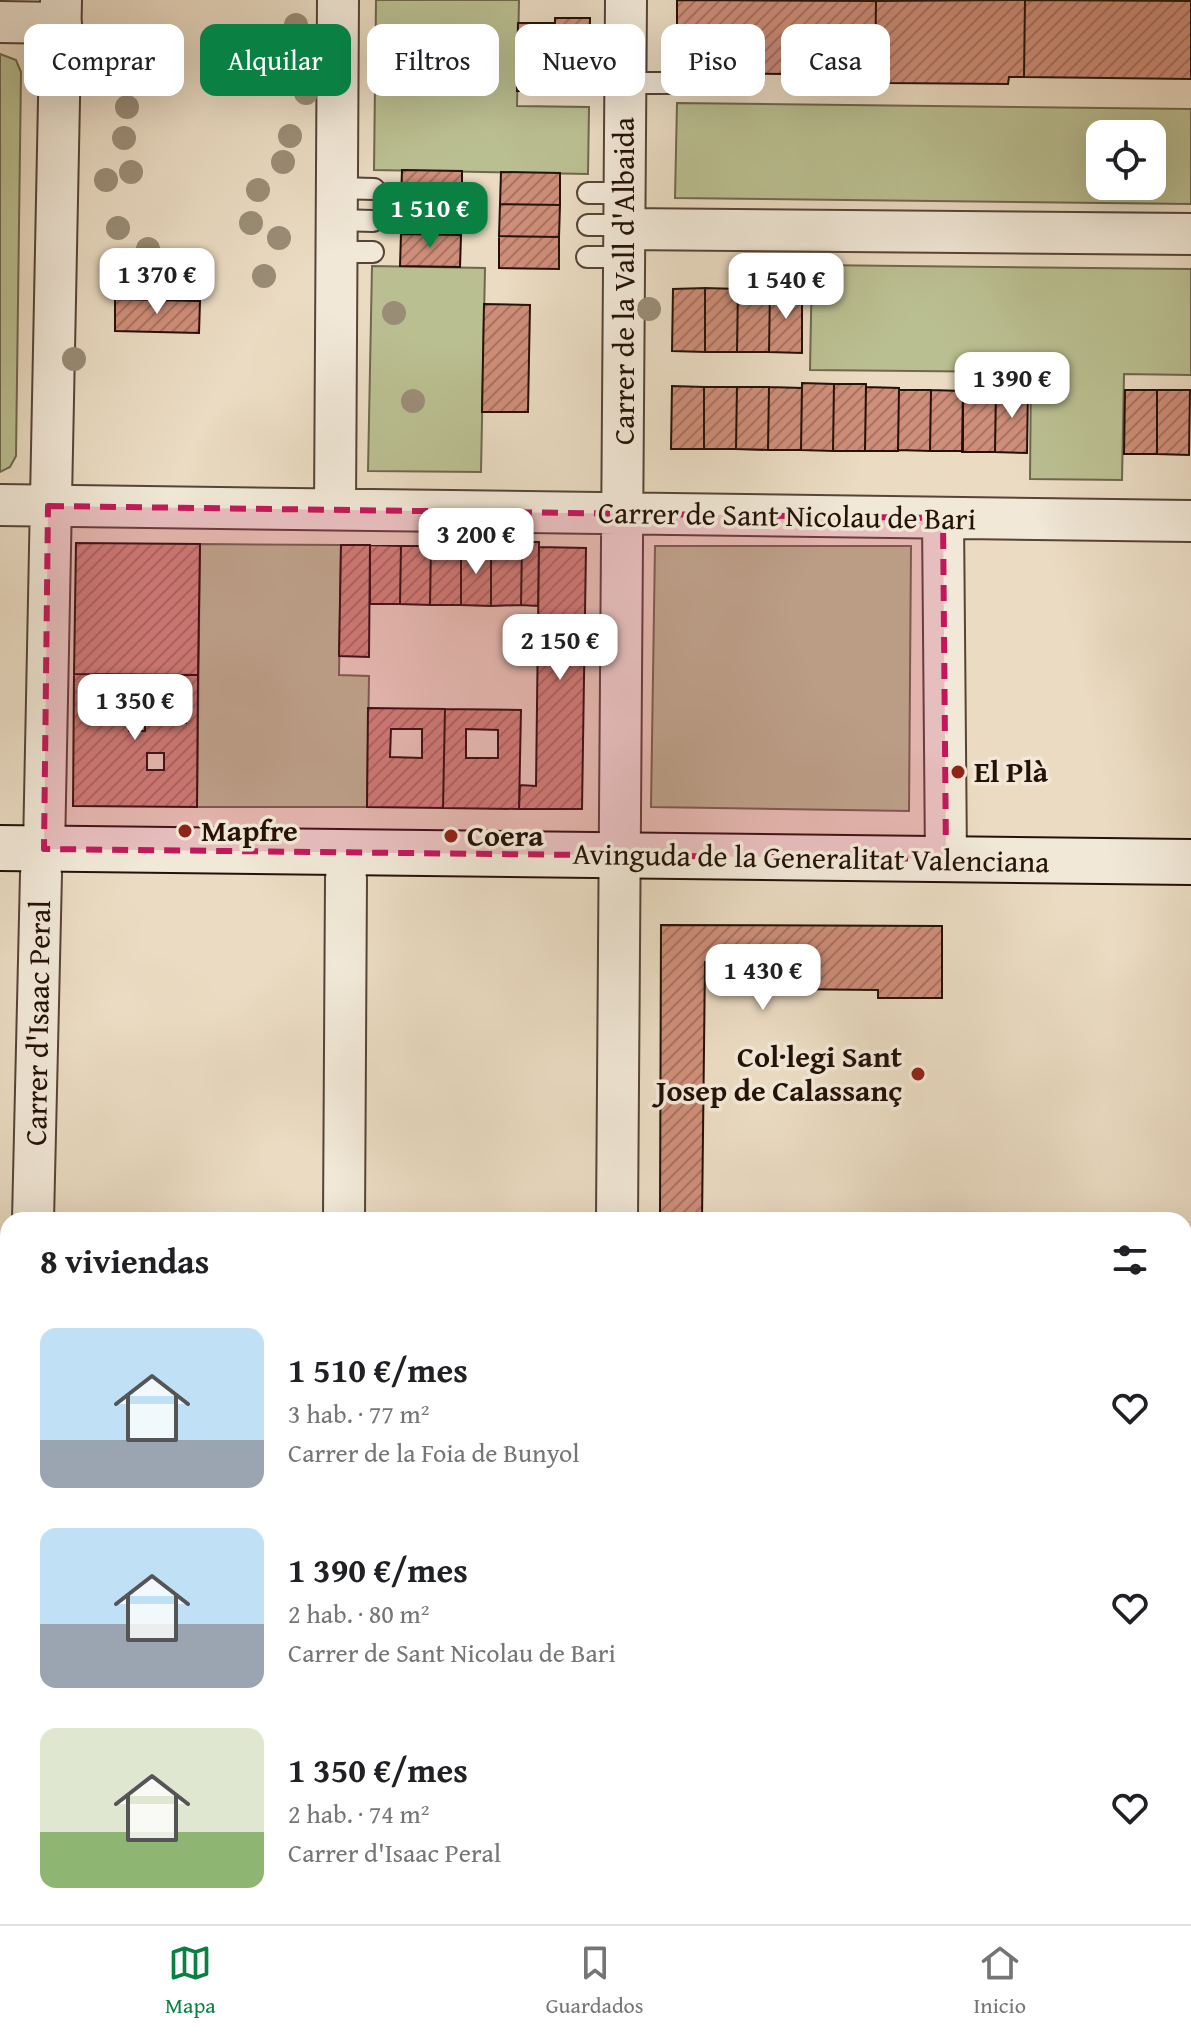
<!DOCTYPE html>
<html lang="es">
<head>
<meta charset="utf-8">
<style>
  body { margin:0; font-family:"Gentium Book Plus",serif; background:#f6f6f6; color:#202124; height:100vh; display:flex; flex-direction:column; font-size:30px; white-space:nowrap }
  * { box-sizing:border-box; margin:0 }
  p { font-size:26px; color:#757577 }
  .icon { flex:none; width:44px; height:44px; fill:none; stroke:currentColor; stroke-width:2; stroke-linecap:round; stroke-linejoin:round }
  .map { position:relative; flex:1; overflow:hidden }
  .sheet { position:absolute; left:0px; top:1212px; width:1192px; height:712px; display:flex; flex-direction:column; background:#fff; border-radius:24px 24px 0 0; box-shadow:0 8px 32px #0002 }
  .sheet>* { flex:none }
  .top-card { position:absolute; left:24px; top:24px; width:1144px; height:72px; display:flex; gap:16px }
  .buttons { position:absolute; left:1086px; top:120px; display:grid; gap:16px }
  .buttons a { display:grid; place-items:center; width:80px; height:80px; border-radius:16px; background:#fff; box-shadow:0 8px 32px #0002; font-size:40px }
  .price { position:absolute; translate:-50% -68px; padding:0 18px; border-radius:16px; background:#fff; color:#222; font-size:26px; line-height:52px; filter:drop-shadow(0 2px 4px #0008) }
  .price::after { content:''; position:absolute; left:50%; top:48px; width:24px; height:18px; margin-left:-12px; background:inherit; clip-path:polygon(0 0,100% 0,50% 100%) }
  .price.active { background:#0b8043; color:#fff }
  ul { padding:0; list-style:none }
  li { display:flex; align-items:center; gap:24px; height:200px; padding:0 40px }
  li span { display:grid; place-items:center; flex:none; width:224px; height:160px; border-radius:16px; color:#555 }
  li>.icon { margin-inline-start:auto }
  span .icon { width:96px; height:96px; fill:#fffc; stroke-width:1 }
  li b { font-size:34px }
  h2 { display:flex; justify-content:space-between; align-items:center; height:96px; padding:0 40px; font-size:34px }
  .pill { padding:0 28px; border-radius:16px; background:#fff; box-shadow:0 8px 32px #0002; font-size:28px; line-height:72px }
  .pill.active { background:#0b8043; color:#fff }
  .menu { display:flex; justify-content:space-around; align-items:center; height:112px; border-top:2px solid #e0e0e0; background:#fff; font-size:22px; color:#757577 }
  .menu a { display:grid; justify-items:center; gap:4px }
  .menu .active { color:#0b8043 }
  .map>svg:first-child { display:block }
</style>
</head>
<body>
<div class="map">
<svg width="1191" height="1924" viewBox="0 0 1191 1924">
  <defs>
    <pattern id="building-hatch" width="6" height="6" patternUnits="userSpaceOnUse" patternTransform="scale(2)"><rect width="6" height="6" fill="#cf8e79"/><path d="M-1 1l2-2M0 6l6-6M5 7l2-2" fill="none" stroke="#a87361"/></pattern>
  </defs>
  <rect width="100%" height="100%" fill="#eadbc2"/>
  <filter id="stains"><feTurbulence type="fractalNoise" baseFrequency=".0025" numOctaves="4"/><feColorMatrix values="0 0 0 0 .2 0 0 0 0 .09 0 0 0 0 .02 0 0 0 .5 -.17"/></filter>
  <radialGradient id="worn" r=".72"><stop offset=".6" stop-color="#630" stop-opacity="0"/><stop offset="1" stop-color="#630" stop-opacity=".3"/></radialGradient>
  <path fill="#babf91" stroke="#6f684c" stroke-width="2" fill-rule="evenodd" d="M376 0H519L517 106 589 107 588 174 374 170Z
    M0 54 16 60 21 72 16 456 10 467 0 472Z
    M677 103 1191 109V204L675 198ZM1100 134H1152V186H1100Z
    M812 265 1191 269V375L1124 374 1122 480 1030 479 1031 372 810 370Z
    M372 266 485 268 481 472 368 471Z
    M200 544 341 545 339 675 369 676 367 807H197Z
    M655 546H911L909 811 651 807Z"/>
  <path fill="url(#building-hatch)" stroke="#241108" stroke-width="2" fill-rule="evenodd" d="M677 0 876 1 875 75 677 73Z
    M1025 0 1024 77H1009L1008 84 888 83V74L875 75 876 1Z
    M1025 0 1191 1V79L1024 77Z
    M555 18H590V92L554 91Z
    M518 23H554V91H517Z
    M402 170 462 171V203L401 202Z
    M501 172 560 173V205L500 204Z
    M401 202 462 203 461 235 401 234Z
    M500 204 560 205 559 237 499 236Z
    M401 234 461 235 460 267 400 266Z
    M499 236 559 237V269L499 268Z
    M705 288V352L672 351 673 289Z
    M705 288 738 289 737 352H705Z
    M738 289 770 290 769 352H737Z
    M770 290H802V353L769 352Z
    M115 299 200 301 199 333 115 331Z
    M484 304 530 305 528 412H482Z
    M802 383 834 384 833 451 801 450Z
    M834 384H866L865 451H833Z
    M672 386 704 387V449H671Z
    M704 387H737L736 449H704Z
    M737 387H769L768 450 736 449Z
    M769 387 802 388 801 450H768Z
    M866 387 899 388 898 451H865Z
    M963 388H996L995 452H962Z
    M996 388H1028L1027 453 995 452Z
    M899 390H931L930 451 898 450Z
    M931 390 963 391V451H930Z
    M1125 390H1157V454H1124Z
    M1157 390H1190L1189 455 1157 454Z
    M522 542H539L538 606 521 605Z
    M76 543 200 544 198 675 74 674Z
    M341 545H370L369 657 339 656Z
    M370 545 401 546 400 604H370Z
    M401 546H431L430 605 400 604Z
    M431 546H461V605H430Z
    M461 546 491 547V606L461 605Z
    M491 547H522L521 605 491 606Z
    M539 547 586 548 582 809H519L520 785 536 786Z
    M74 674 146 675V691L163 692V675H198L197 807 73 806ZM170 706H187L186 723H170ZM129 714H145V731H129ZM147 753H164V770H147Z
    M368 708 445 709 443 808 367 807ZM391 729H422V758L390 757Z
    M445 709 521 710 519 809 443 808ZM466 729 498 730V758H466Z
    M661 925 942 926V998H878V990L783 989V968H746V962H705L702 1220H660Z"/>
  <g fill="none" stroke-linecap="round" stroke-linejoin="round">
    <defs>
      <path id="lane" d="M626 83H677
        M337 188 374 189
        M588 193H625
        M337 220 373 221
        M588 225H625
        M336 252H373
        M587 257H624"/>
      <path id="street" d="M0 22 61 23
        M624 229 1191 234
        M0 505 1191 521
        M335 509 338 0
        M943 518 946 859
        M44 849 61 0
        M33 1220 41 874
        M344 1220 346 878
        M617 1220 626 0
        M0 1322H8
        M1184 1335H1191
        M0 1369 8 1358
        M0 1697H8
        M1184 1712 1191 1713
        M200 1916 203 1924
        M613 1924V1916
        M928 1924V1916"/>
      <path id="secondary" d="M0 848 1191 862"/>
    </defs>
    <use href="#lane" stroke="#564436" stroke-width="24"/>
    <use href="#street" stroke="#564436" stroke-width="44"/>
    <use href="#secondary" stroke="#241108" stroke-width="48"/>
    <use href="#lane" stroke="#f1e8d7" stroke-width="20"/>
    <use href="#street" stroke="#f1e8d7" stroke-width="40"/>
    <use href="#secondary" stroke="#f1e8d7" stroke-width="44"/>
  </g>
  <g fill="#9a8d76">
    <circle cx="296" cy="25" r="12"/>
    <circle cx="134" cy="41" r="12"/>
    <circle cx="306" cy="93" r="12"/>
    <circle cx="127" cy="107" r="12"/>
    <circle cx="290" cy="136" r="12"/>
    <circle cx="124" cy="138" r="12"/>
    <circle cx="283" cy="162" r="12"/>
    <circle cx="131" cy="172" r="12"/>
    <circle cx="106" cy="180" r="12"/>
    <circle cx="258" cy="190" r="12"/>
    <circle cx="251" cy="223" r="12"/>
    <circle cx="118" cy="228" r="12"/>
    <circle cx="279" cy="238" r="12"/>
    <circle cx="148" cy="249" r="12"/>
    <circle cx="178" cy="266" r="12"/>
    <circle cx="264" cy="276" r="12"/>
    <circle cx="649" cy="309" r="12"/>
    <circle cx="394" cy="313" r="12"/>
    <circle cx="74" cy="359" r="12"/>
    <circle cx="413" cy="401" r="12"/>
  </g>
  <path fill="#c2185b" fill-opacity="0.2" stroke="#c2185b" stroke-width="6" stroke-dasharray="16 10" stroke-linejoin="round" d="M48 506 943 518 946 859 44 849Z"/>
  <g fill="#8f2418" stroke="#f1e8d7" stroke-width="3">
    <circle cx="958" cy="772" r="8"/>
    <circle cx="185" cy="831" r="8"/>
    <circle cx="451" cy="836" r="8"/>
    <circle cx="918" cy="1074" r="8"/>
  </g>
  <g text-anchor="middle" stroke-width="7" stroke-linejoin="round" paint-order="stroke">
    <g font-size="30" fill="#241108" stroke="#f1e8d7">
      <text transform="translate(624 281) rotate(-90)" y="10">Carrer de la Vall d'Albaida</text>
      <text transform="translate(787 516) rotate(1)" y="10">Carrer de Sant Nicolau de Bari</text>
      <text transform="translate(811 858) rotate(1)" y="10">Avinguda de la Generalitat Valenciana</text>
      <text transform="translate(38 1023) rotate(-89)" y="10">Carrer d'Isaac Peral</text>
    </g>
    <g font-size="30" font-weight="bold" fill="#241108" stroke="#f1e8d7" text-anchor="start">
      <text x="974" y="782">El Plà</text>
      <text x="201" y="841">Mapfre</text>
      <text x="467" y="846">Coera</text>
      <text x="902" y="1067" text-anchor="end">Col·legi Sant<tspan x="902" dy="34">Josep de Calassanç</tspan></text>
    </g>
  </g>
  <rect width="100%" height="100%" filter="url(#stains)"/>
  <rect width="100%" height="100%" fill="url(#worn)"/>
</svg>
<div class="buttons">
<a><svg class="icon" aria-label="locate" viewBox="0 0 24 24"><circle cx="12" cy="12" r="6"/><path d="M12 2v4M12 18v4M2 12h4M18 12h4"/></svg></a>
</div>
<b class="price active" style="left:430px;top:250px">1 510 €</b>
<b class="price" style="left:157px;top:316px">1 370 €</b>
<b class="price" style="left:786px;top:321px">1 540 €</b>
<b class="price" style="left:1012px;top:420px">1 390 €</b>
<b class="price" style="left:476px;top:576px">3 200 €</b>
<b class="price" style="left:560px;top:682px">2 150 €</b>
<b class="price" style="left:135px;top:742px">1 350 €</b>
<b class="price" style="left:763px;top:1012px">1 430 €</b>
<div class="top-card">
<a class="pill">Comprar</a>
<a class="pill active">Alquilar</a>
<a class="pill">Filtros</a>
<a class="pill">Nuevo</a>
<a class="pill">Piso</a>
<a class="pill">Casa</a>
</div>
<section class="sheet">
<h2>8 viviendas<svg class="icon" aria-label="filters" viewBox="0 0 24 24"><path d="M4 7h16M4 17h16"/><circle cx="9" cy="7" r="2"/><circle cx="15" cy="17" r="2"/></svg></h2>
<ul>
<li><span style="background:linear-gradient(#bfe0f5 70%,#9aa5b1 0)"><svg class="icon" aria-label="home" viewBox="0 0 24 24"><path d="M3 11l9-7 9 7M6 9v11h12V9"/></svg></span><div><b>1 510 €/mes</b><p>3 hab. · 77 m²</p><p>Carrer de la Foia de Bunyol</p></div><svg class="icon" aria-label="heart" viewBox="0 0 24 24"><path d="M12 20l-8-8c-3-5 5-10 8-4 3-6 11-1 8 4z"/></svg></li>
<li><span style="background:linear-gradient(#bfe0f5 60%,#9aa5b1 0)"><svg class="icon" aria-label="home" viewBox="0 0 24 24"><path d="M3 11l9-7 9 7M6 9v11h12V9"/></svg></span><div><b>1 390 €/mes</b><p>2 hab. · 80 m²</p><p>Carrer de Sant Nicolau de Bari</p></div><svg class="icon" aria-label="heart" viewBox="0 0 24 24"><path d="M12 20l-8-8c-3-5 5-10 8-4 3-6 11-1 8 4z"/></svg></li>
<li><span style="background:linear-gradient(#dfe7d0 65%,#8fb573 0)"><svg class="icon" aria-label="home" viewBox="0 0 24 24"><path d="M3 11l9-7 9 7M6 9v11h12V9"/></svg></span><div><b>1 350 €/mes</b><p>2 hab. · 74 m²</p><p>Carrer d'Isaac Peral</p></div><svg class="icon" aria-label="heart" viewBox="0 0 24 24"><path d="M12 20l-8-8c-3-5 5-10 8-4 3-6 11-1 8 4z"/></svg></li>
</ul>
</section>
</div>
<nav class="menu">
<a class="active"><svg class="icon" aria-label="map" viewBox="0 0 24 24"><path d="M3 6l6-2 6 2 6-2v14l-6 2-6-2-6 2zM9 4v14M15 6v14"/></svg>Mapa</a>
<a><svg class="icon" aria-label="saved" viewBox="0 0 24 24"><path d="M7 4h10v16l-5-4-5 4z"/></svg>Guardados</a>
<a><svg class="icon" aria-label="home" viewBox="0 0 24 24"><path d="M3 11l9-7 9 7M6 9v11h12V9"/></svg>Inicio</a>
</nav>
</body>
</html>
